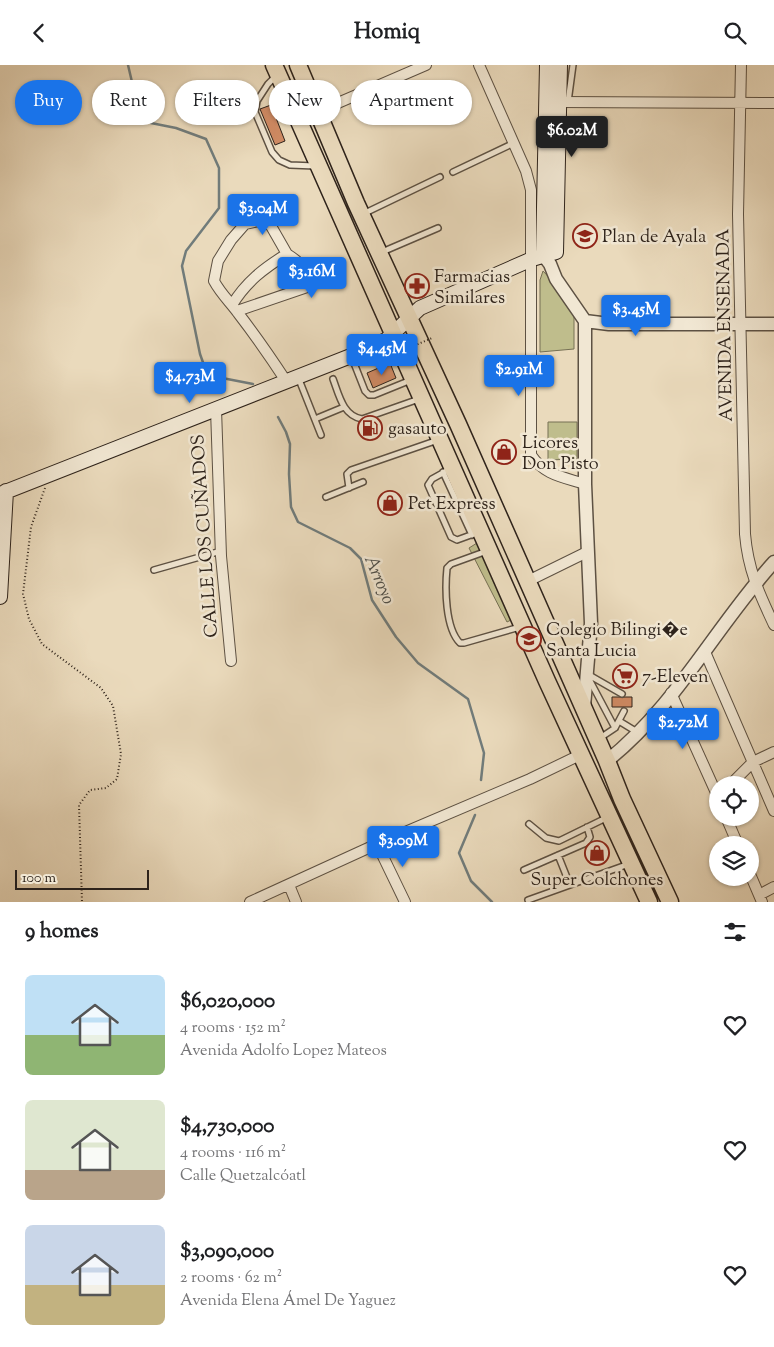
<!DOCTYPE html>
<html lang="en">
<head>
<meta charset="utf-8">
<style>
  body { margin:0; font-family:"Sorts Mill Goudy",serif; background:#f2f2f2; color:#202124; height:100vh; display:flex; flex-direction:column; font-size:19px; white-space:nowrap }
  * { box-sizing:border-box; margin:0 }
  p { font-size:16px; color:#757577 }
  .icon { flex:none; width:28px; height:28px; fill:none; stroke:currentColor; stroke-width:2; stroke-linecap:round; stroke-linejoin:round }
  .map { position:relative; height:837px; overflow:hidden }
  .sheet { display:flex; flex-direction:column; background:#fff; flex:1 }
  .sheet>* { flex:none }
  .top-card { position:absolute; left:15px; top:15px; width:500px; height:45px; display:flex; gap:10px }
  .buttons { position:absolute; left:709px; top:711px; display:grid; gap:10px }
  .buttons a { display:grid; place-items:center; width:50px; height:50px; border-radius:50%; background:#fff; box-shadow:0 1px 4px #0004; font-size:25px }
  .scale { position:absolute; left:15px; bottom:12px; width:134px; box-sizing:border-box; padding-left:5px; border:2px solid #2e231b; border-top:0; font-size:14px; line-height:18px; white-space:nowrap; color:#2e231b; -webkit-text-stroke:4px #f1e7d3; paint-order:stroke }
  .price { position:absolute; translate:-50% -42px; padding:0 11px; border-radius:5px; background:#1a73e8; color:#fff; font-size:16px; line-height:32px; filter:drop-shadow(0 1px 2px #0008) }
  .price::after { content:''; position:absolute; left:50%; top:30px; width:15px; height:11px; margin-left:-8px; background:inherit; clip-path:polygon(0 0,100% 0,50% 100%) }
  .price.current { background:#222; color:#fff }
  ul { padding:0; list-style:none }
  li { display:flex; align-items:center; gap:15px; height:125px; padding:0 25px }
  li span { display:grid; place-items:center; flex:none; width:140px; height:100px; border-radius:8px; color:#555 }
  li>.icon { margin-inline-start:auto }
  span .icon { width:60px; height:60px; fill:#fffc; stroke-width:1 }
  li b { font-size:21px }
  h2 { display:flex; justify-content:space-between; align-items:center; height:60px; padding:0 25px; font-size:21px }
  .tag { padding:0 18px; border-radius:22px; background:#fff; box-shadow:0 1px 4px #0004; font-size:18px; line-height:45px }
  .tag.current { background:#1a73e8; color:#fff }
  header { display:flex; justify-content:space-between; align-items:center; height:65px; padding:0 25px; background:#fff; font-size:22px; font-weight:700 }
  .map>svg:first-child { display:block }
</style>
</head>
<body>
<header><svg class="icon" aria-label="back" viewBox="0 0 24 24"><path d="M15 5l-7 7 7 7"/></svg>Homiq<svg class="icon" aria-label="search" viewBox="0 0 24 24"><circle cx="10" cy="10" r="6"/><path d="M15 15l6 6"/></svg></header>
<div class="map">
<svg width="774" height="837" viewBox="0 0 774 837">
  <rect width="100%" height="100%" fill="#eadabc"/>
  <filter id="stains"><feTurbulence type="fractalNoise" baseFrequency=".004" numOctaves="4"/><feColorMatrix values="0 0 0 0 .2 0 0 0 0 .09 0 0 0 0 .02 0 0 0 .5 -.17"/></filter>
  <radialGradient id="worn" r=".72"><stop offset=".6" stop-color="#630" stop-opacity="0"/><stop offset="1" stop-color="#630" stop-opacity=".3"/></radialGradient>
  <path fill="#bfbd8c" stroke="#767054" d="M543 206 574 239V284L540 287V215Z
    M548 357H577V394L548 395Z
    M477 478 513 554 507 557 469 483Z"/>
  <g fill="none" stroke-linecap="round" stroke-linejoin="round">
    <path stroke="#717c7b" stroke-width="2.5" d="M128 0 136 34 151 58 176 63 206 74 219 103V143L186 186 182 201 200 289 205 303 217 312 253 319
      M278 352 286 367 290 379 289 409 291 442 298 457 350 483 361 494 372 535 396 572 418 598 468 634 484 688 481 715
      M475 750 459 788 471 816 492 837"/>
  </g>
  <path fill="#cf8a63" stroke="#2e231b" d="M271 40 285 76 275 80 260 44Z
    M390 298 396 313 373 323 367 308Z
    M612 632H632V642H612Z"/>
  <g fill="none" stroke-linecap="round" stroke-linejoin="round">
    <defs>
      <path id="service" d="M276 11 268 19 257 36 255 47 272 87 279 95 290 100 315 101
        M568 37 573 0
        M453 107 514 78
        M365 148 440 112
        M382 187 438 163
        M352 293 365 326 369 330H374L411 315
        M298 312 321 370
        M333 314C339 330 343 351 362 354L419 334
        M315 354 344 342
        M450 404 432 414 428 420 451 472 457 475 479 467
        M443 407 472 470
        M349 423 347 409 351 405 438 375
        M326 432 363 417
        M487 486 451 499 447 503C445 523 445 563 460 578H464L520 562
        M154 505 221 486
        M589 610 622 629
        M589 614 615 663
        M619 656 637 667
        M600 673 615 663 624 646
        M529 759 546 773 559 776 608 752
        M558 790 570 820 629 799
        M524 805 586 778 590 772 587 762
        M528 835 570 820"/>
      <path id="minor" d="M479 0 526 106 531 125V390C544 410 563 412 585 419
        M741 0 738 149 745 469C748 505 759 528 774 560
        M559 37 774 38
        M317 47 426 0
        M232 240C246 217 264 203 287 189L271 161 263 155 245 159 231 175 218 196 214 216C221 229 230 237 238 248 255 270 271 293 286 316
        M237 246 310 221 313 213C306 203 298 196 287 189
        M216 344 221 491 231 596
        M528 516 587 487
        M705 587 774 746
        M671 628 718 732
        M730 720 753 697 774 687
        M726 752 738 780
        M377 779 405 837
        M750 809 762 837
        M289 820 296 837
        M759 830 774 822
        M250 837 377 779 530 714 582 689"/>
      <path id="tertiary" d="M543 190 550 199 556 214 585 256 609 259H774
        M584 642 591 558 585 419V256
        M607 696C676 641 716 561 774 497"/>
      <path id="secondary" d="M543 190 547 0
        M0 429 366 285 386 275 420 243 532 194 556 187 560 0
        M0 532 6 426"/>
      <path id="trunk" d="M274 0 547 616 649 837
        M298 0 356 138 458 359 607 696 622 734 670 837"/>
    </defs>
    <use href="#service" stroke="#5d5143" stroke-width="8"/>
    <use href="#minor" stroke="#5d5143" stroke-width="12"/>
    <use href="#tertiary" stroke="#5d5143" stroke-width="15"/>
    <use href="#secondary" stroke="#2e231b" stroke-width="16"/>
    <use href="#trunk" stroke="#2e231b" stroke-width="19"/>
    <path stroke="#2e231b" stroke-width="2" stroke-dasharray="1 2.5" stroke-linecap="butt" d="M45 423 31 462 23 529 29 554 42 579 101 623 113 641 121 689 117 714 106 723 90 725 79 740 82 837"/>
    <use href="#service" stroke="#f1e7d3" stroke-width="5"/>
    <use href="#minor" stroke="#f1e7d3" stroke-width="10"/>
    <use href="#tertiary" stroke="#f1e7d3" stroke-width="12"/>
    <use href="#secondary" stroke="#f1e7d3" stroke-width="14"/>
    <use href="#trunk" stroke="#eadabc" stroke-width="16"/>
    <path stroke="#2e231b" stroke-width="2" stroke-dasharray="1 2.5" stroke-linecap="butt" d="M395 289 432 273"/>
  </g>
  <defs>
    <symbol id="school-ring" viewBox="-11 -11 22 22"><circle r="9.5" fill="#f1e7d3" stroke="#8f2418" stroke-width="1.5"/><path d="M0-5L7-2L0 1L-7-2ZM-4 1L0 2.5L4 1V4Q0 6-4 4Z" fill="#8f2418"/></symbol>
    <symbol id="pharmacy-ring" viewBox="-11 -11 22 22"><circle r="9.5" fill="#f1e7d3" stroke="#8f2418" stroke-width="1.5"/><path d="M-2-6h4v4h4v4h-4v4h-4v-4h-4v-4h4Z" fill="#8f2418"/></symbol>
    <symbol id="fuel-ring" viewBox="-11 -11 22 22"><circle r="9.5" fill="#f1e7d3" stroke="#8f2418" stroke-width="1.5"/><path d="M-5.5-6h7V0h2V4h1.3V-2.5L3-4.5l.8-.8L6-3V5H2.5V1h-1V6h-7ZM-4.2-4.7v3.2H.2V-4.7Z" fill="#8f2418"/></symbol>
    <symbol id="shop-ring" viewBox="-11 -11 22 22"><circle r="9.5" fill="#f1e7d3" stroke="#8f2418" stroke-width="1.5"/><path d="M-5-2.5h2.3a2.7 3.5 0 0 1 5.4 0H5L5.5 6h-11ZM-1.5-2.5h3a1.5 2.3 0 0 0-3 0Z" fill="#8f2418"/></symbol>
    <symbol id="supermarket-ring" viewBox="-11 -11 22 22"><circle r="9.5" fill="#f1e7d3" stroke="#8f2418" stroke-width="1.5"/><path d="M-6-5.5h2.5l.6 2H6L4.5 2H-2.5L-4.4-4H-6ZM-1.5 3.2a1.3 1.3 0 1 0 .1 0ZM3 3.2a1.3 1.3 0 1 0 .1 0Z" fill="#8f2418"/></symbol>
  </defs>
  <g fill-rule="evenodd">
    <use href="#school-ring" x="571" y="157" width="28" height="28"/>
    <use href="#pharmacy-ring" x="403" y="207" width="28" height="28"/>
    <use href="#fuel-ring" x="356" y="349" width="28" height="28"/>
    <use href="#shop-ring" x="490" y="373" width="28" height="28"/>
    <use href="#shop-ring" x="376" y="424" width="28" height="28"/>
    <use href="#school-ring" x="515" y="560" width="28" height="28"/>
    <use href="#supermarket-ring" x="611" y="597" width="28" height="28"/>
    <use href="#shop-ring" x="583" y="774" width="28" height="28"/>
  </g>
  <g text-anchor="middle" stroke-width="5" stroke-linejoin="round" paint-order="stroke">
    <g font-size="18" fill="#2e231b" stroke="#f1e7d3" text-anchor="start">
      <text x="602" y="177">Plan de Ayala</text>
      <text x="434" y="217">Farmacias<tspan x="434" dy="21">Similares</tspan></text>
      <text x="388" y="369">gasauto</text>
      <text x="522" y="383">Licores<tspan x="522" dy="21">Don Pisto</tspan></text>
      <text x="408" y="444">Pet Express</text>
      <text x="546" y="570">Colegio Bilingi�e<tspan x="546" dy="21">Santa Lucia</tspan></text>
      <text x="642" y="617">7-Eleven</text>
      <text x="597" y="820" text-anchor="middle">Super Colchones</text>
    </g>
    <g font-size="18" fill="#2e231b" stroke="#f1e7d3">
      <text transform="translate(724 260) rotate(-91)" y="6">AVENIDA ENSENADA</text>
      <text transform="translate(204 471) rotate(-94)" y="6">CALLE LOS CUÑADOS</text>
    </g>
    <g font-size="19" font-style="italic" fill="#4f504b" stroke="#f1e7d3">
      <text transform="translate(381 514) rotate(67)" y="7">Arroyo</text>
    </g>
  </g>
  <rect width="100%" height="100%" filter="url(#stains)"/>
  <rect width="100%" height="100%" fill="url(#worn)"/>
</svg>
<div class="buttons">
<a><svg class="icon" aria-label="locate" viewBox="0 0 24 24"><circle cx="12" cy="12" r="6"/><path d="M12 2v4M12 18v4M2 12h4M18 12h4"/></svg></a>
<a><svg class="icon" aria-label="layers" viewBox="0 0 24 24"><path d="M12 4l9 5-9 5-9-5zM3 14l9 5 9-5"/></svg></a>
</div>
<div class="scale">100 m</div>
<b class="price current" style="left:572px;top:93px">$6.02M</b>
<b class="price" style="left:263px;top:171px">$3.04M</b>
<b class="price" style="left:312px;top:234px">$3.16M</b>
<b class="price" style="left:636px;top:272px">$3.45M</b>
<b class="price" style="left:382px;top:311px">$4.45M</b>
<b class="price" style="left:519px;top:332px">$2.91M</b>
<b class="price" style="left:190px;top:339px">$4.73M</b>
<b class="price" style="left:683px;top:685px">$2.72M</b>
<b class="price" style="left:403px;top:803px">$3.09M</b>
<div class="top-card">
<a class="tag current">Buy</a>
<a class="tag">Rent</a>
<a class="tag">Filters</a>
<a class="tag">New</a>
<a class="tag">Apartment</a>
</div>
</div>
<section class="sheet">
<h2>9 homes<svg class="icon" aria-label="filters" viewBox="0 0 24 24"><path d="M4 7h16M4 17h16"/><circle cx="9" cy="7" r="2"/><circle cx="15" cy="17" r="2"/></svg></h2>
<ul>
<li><span style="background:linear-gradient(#bfe0f5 60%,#8fb573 0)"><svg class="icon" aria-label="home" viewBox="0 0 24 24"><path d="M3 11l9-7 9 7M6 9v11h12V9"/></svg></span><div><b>$6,020,000</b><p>4 rooms · 152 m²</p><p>Avenida Adolfo Lopez Mateos</p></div><svg class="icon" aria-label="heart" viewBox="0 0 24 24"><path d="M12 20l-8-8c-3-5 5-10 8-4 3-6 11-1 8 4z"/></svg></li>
<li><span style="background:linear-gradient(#dfe7d0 70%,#b9a48a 0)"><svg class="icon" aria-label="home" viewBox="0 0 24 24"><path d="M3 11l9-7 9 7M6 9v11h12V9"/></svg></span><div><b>$4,730,000</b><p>4 rooms · 116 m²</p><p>Calle Quetzalcóatl</p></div><svg class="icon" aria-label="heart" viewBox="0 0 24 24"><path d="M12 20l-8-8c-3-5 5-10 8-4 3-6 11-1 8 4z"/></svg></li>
<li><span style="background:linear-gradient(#c9d6e8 60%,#c2b280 0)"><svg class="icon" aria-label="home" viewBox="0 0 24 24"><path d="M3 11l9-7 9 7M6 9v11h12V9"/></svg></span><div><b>$3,090,000</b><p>2 rooms · 62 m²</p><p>Avenida Elena Ámel De Yaguez</p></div><svg class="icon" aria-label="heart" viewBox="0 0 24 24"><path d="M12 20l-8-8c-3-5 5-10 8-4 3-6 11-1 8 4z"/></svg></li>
</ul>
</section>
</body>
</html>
